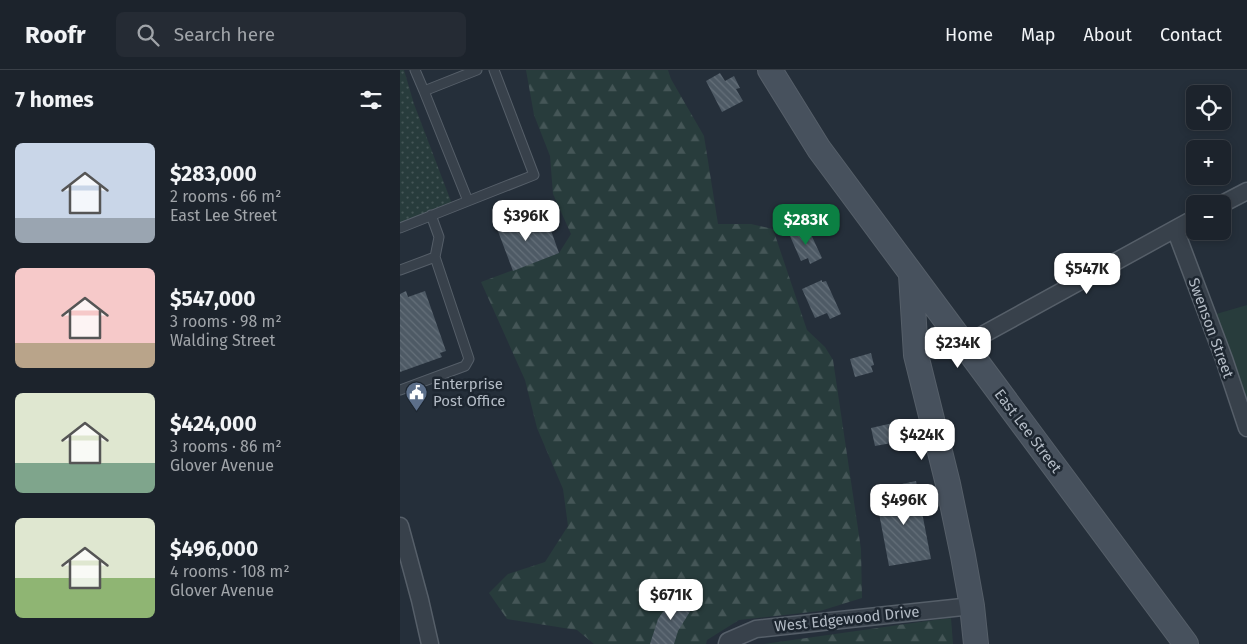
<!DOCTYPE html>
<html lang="en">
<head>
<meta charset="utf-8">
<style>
  body { margin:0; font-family:"Fira Sans",sans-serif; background:#252b34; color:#f1f3f6; height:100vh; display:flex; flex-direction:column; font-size:19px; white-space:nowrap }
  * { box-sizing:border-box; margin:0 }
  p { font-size:16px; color:#a0a4a9 }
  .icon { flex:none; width:28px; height:28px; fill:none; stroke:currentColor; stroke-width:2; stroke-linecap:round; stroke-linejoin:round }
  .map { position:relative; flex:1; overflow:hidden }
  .drawer { display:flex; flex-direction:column; background:#1c232c; width:400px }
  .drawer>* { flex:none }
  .controls { position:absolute; left:786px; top:15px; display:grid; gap:10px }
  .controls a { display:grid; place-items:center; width:45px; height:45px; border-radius:8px; background:#1c232c; box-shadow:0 2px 8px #0003,0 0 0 1px #3a4048; font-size:25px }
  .price { position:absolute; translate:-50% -42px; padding:0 11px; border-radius:10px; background:#fff; color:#222; font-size:16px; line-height:32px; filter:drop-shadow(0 1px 2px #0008) }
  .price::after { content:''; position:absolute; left:50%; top:30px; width:15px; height:11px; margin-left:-8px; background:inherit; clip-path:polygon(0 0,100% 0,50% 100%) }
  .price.on { background:#0b8043; color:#fff }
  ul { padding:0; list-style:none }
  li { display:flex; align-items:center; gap:15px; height:125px; padding:0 15px }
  li span { display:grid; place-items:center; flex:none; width:140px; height:100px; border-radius:8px; color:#555 }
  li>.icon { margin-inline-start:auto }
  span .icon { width:60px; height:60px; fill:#fffc; stroke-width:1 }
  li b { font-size:21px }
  h2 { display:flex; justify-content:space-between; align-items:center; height:60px; padding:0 15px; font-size:21px }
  header { display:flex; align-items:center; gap:30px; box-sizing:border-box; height:70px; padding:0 25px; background:#1c232c; border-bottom:1px solid #3a4048 }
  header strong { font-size:24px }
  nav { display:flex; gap:28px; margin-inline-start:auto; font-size:18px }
  .search { width:350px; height:45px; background:#252b34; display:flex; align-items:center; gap:12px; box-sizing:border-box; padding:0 18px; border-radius:8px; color:#a0a4a9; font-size:19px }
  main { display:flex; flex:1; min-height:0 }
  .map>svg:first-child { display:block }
</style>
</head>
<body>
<header>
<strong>Roofr</strong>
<div class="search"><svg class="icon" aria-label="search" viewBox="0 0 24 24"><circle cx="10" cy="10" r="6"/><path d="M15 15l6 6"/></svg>Search here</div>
<nav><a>Home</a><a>Map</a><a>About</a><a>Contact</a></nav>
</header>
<main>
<section class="drawer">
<h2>7 homes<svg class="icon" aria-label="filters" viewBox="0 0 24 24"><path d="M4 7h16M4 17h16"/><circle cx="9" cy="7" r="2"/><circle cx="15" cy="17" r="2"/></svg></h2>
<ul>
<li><span style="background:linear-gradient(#c9d6e8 75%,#9aa5b1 0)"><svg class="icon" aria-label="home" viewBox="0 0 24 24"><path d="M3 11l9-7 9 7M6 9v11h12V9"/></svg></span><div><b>$283,000</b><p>2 rooms · 66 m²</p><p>East Lee Street</p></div></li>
<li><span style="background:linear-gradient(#f6c9c9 75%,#b9a48a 0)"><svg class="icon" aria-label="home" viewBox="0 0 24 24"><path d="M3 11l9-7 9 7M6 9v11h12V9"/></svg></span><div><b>$547,000</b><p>3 rooms · 98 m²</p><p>Walding Street</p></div></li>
<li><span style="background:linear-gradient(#dfe7d0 70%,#7fa58c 0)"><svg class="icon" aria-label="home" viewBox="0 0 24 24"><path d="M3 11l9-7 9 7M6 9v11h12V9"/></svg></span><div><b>$424,000</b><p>3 rooms · 86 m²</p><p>Glover Avenue</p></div></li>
<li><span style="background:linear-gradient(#dfe7d0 60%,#8fb573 0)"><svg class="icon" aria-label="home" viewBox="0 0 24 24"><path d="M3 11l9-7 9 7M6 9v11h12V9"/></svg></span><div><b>$496,000</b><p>4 rooms · 108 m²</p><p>Glover Avenue</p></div></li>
</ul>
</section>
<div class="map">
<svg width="847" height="574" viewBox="0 0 847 574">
  <defs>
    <pattern id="grass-dots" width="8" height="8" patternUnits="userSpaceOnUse" patternTransform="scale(1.25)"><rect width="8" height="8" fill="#283c3c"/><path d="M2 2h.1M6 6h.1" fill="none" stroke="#455657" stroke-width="1.8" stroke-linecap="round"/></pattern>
    <pattern id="forest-firs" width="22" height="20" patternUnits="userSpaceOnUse" patternTransform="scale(1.25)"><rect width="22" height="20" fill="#283c3c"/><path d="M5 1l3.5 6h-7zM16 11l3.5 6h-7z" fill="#455657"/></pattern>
    <pattern id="building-back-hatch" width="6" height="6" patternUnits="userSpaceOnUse" patternTransform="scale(1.25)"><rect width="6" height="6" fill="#4e5a65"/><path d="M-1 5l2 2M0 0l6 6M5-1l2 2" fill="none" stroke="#65707a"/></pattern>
  </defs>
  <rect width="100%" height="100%" fill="#252f3a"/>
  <path fill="url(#grass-dots)" d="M0 0H4L14 34 52 134 0 153Z"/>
  <path fill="url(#forest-firs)" d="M126 0H268L271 9 304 66 318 154H351L373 159 407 260 425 277 433 290 461 479 462 528 420 541 339 550 307 570 306 574H194L177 560 107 549 89 523 108 504 145 492 168 456 163 419 137 358 125 310 81 212 159 183 171 164 153 124 150 86 134 45Z
    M551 548 553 574H364L534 550Z"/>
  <path fill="#283c3c" d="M847 235V330L816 244Z"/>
  <path fill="url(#building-back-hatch)" d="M320 3 325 11 334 6 340 18 336 19 343 31 322 42 306 11Z
    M114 144 116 149 127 144 134 161 149 155 159 183 113 201 96 156 106 152 104 148Z
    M408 158 422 188 410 194 408 188 401 191 390 166Z
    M422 210V212L426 211 441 244 430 249 427 243 415 248 402 219Z
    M6 221 8 227 25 221 46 281 40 283 42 287 0 302V224Z
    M471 283 474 295 471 296 473 302 455 307 450 289Z
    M493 353 497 372 475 376 471 358Z
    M516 411 531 489 489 496 478 438 492 435 488 417Z
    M276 523 294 535 278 561 274 574H250L258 549Z"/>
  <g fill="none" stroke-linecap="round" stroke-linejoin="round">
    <defs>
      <path id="service" d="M15 0 24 21
        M68 131 134 105 94 0
        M0 158 68 131 24 21 77 0
        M0 200 35 187
        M0 320 65 296 69 289 35 187 39 167 31 145"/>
      <path id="minor" d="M822 134 847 121
        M775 159 824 289 847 358
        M564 275 795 148
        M0 456 20 530 30 574
        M327 574 328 571 356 559 572 536"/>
      <path id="secondary" d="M370 0 419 79 786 574
        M511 205 516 285 548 414 563 486 572 536 576 574"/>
    </defs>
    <use href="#service" stroke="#565f69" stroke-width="11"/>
    <use href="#minor" stroke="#565f69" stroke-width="19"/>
    <use href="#secondary" stroke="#565f69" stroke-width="26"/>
    <use href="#service" stroke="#38414b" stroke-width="9"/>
    <use href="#minor" stroke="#38414b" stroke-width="16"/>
    <use href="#secondary" stroke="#47515d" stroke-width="24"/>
  </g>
  <defs>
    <symbol id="civic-pin" viewBox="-11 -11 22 30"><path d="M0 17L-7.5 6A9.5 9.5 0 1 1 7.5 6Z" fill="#5c6f8a" stroke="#1d2630"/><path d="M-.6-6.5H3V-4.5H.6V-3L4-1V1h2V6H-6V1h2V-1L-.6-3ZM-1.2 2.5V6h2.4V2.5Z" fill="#fff"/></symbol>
  </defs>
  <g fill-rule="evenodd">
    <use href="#civic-pin" x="4" y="310" width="25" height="34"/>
  </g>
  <g text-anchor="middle" stroke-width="5" stroke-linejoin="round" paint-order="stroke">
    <g font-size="15" fill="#b4bcc6" stroke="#1d2630">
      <text transform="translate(811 258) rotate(70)" y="5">Swenson Street</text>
      <text transform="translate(628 361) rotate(53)" y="5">East Lee Street</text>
      <text transform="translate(447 549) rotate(-6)" y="5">West Edgewood Drive</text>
    </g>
    <g font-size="15" fill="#b4bcc6" stroke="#1d2630" text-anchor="start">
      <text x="33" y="319">Enterprise<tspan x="33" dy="17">Post Office</tspan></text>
    </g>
  </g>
</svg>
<div class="controls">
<a><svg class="icon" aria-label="locate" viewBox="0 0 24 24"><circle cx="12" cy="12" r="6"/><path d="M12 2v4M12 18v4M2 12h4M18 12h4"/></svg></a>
<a>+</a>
<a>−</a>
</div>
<b class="price" style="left:126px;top:172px">$396K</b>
<b class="price on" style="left:406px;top:176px">$283K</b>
<b class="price" style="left:687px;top:225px">$547K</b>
<b class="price" style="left:558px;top:299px">$234K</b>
<b class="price" style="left:522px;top:391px">$424K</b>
<b class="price" style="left:504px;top:456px">$496K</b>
<b class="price" style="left:271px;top:551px">$671K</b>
</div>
</main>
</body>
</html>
